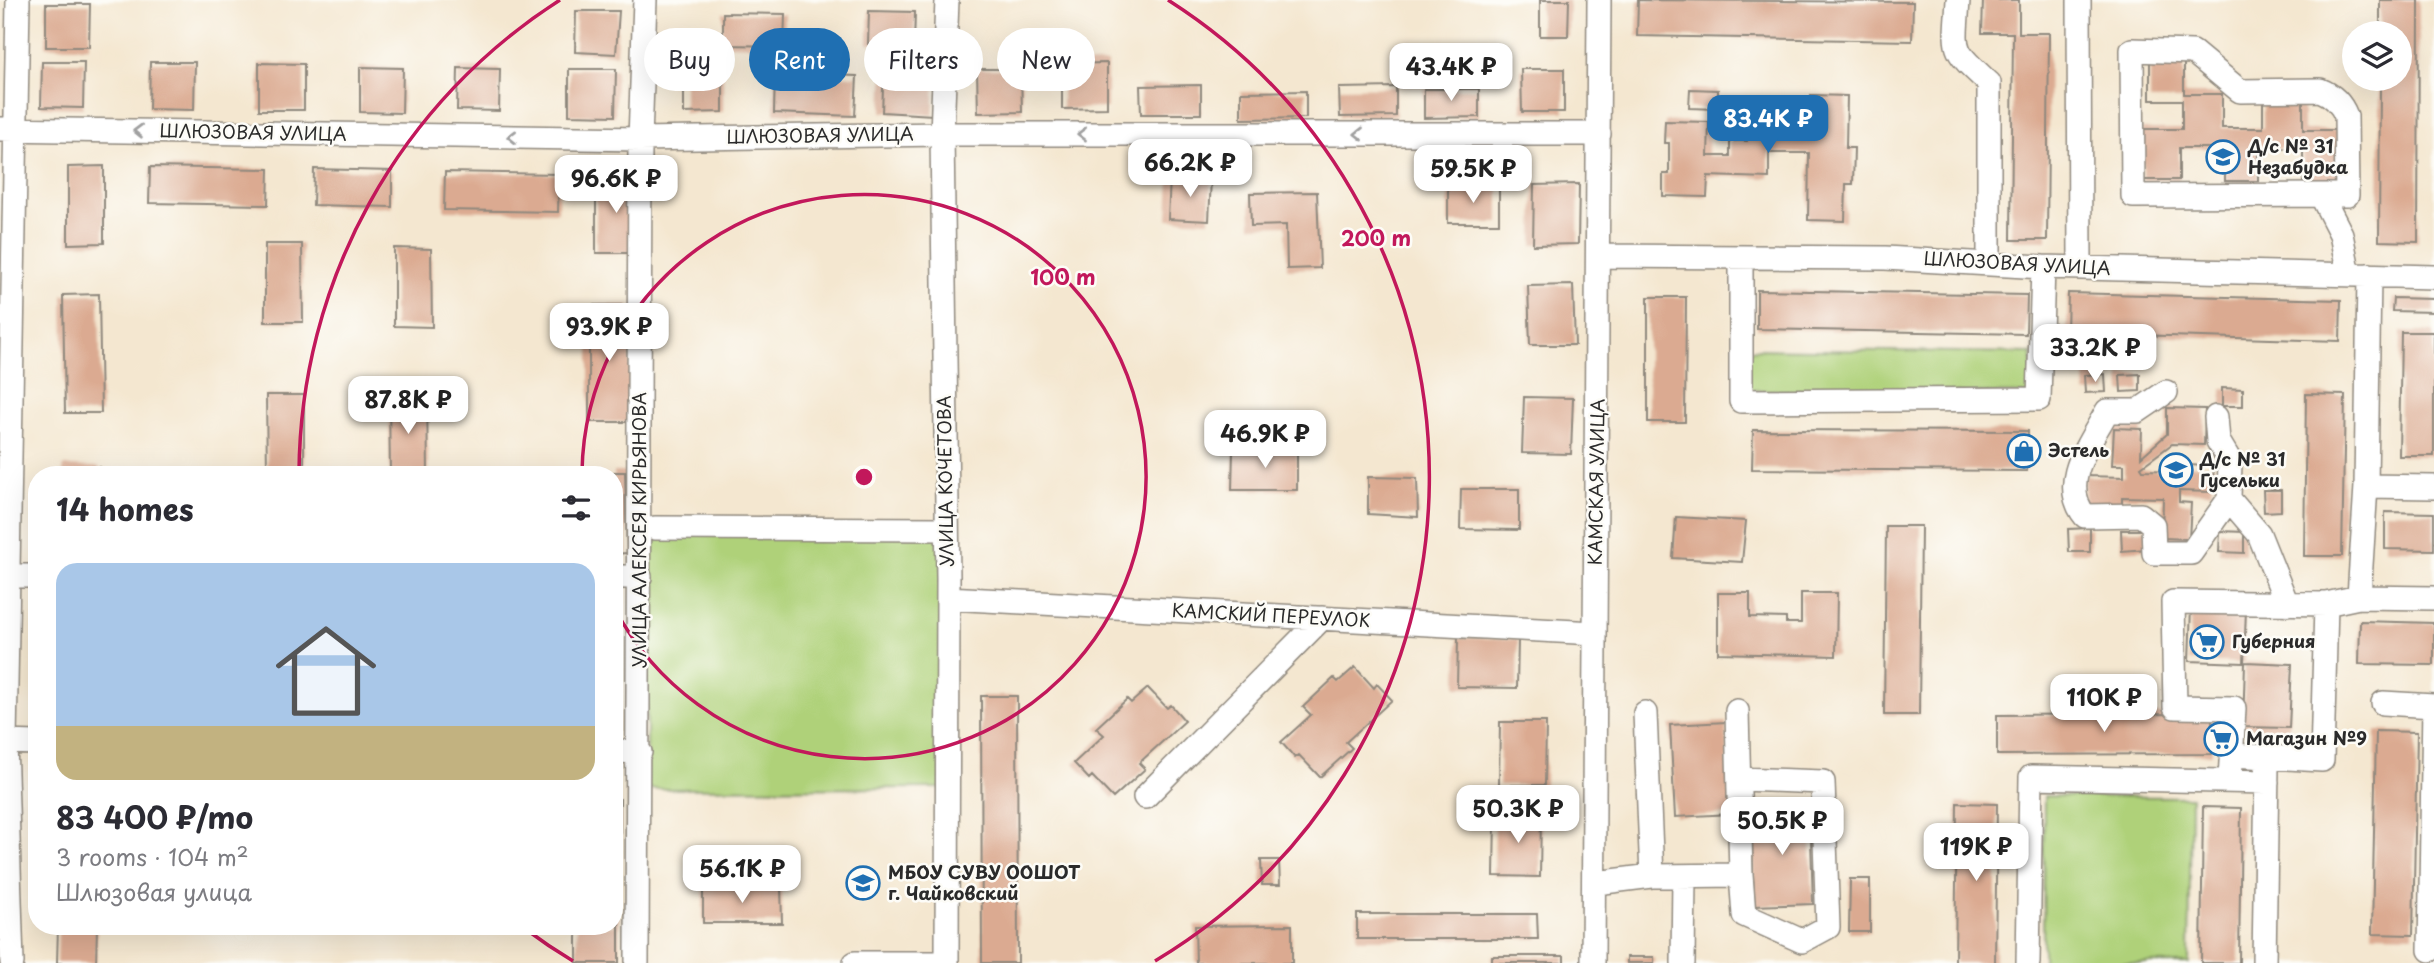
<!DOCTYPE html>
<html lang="en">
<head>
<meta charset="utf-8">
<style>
  body { margin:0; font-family:"Playpen Sans",sans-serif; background:#f7f7f7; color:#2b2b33; height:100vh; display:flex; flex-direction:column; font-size:26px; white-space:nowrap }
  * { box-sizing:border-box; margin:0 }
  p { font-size:23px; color:#7c7c81 }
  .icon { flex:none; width:38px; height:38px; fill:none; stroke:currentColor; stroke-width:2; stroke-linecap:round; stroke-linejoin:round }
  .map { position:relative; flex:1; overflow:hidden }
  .sheet { position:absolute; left:28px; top:466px; width:595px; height:469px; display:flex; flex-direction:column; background:#fff; border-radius:28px; box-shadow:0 7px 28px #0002 }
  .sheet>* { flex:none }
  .guide { position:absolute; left:644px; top:28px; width:665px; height:63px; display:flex; gap:14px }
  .tools { position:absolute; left:2342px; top:21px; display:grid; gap:14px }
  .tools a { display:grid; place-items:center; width:70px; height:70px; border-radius:50%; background:#fff; box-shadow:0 7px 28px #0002; font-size:35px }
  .price { position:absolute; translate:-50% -60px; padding:0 16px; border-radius:14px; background:#fff; color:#222; font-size:23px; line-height:46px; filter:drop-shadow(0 2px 4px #0008) }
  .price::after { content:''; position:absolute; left:50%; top:42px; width:21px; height:16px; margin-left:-10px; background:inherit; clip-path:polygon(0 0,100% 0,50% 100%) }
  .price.active { background:#1f6fb2; color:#fff }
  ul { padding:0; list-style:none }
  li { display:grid; align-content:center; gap:14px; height:371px; padding:0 28px }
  li span { display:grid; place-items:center; height:217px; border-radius:21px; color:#555 }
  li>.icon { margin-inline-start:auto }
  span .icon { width:126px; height:126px; fill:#fffc; stroke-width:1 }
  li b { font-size:30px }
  h2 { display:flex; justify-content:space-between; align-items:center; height:84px; padding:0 28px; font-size:30px }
  .pill { padding:0 24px; border-radius:32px; background:#fff; box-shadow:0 7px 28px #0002; font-size:24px; line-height:63px }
  .pill.active { background:#1f6fb2; color:#fff }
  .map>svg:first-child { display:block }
</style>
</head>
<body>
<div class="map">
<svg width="2434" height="963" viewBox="0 0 2434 963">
  <rect width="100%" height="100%" fill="#fdfcf7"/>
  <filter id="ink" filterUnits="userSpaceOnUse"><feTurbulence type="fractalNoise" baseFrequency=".0143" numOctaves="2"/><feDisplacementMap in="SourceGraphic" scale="14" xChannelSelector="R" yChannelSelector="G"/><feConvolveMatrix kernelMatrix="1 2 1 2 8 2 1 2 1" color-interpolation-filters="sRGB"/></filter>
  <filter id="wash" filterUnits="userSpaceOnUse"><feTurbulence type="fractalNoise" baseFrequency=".00686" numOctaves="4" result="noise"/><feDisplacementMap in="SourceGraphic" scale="28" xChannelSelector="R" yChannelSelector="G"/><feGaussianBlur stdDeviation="1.57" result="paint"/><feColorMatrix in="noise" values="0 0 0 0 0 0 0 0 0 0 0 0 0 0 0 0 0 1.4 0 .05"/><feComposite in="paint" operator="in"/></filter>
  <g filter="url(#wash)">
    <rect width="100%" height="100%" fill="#f4e7d0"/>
    <path fill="#afd179" stroke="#6d7e52" stroke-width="2" d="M1749 349 2032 353V394L1749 390Z
      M942 532V788L647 789V533Z
      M2044 796 2191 797 2189 963H2043Z"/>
    <g id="blocks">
      <path fill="#dbaa91" d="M1540 0H1569L1568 36H1540Z
        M1638 0 1913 2 1912 41 1637 36Z
        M1983 0H2019V33H2049L2047 240H2011L2013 33H1982Z
        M2380 0H2419L2418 242 2379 241 2380 79H2399V33H2380Z
        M46 4H90L89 47H46Z
        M576 11H619L616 54 575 52Z
        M869 11 915 12 914 45 868 44Z
        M723 13 785 14 784 46 723 45Z
        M42 62H84L83 108 41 107Z
        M150 62H195L194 110 149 109Z
        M2150 62H2184V94H2222V128H2263V100H2303V130H2338V184H2303V148L2258 149V181H2225V148H2179V180H2143L2142 129H2182V100H2150Z
        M259 63 304 64V110H259Z
        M1107 63V108L1062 109V64Z
        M884 65 936 67 933 115 882 112Z
        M360 67 403 68 402 113 360 112Z
        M458 68 500 69 499 111 457 110Z
        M569 69H616L615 116 569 115Z
        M977 69H1021L1022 112 978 113Z
        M1521 69H1564V112H1522Z
        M684 72H723V112L684 113Z
        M775 73 857 76 855 116 774 113Z
        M1201 85V114H1141L1140 86Z
        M1396 87V116L1340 117 1339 88Z
        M1424 89H1479V117L1424 118Z
        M1690 89 1718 90V109L1689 108Z
        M1306 91V118L1241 119V92Z
        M1811 95 1847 96 1846 148H1854L1853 184H1846L1845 221 1808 220 1809 153H1769V178L1708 176 1707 197 1663 196V174H1669V143H1664L1665 121 1709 122 1708 156H1730V141H1747L1748 105 1784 106 1783 138H1810Z
        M104 166V243L68 244V167Z
        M150 167 269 169 268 205 149 203Z
        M314 169 392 171V207L313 205Z
        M445 172 559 174 558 212 444 210Z
        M635 176 636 253H596V177Z
        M1170 177 1211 178 1209 221 1168 219Z
        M1579 184 1578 244 1533 245 1534 185Z
        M1448 186 1499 187V223H1448Z
        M1317 192 1320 268 1287 269 1286 225 1251 226 1250 193Z
        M265 244H302L303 322H265Z
        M394 248 431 249 432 327 394 326Z
        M1573 285 1575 345H1530L1528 286Z
        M1757 290 2027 295 2026 334 1757 329Z
        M2068 293 2341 300 2340 341 2067 333Z
        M99 294 101 413H65L63 295Z
        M1648 297H1686L1685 422H1648Z
        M2393 298 2434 299V312L2392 311Z
        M589 305H630V422H589Z
        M2401 332H2434V456H2399Z
        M2105 374 2106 392 2085 393 2084 375Z
        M2140 374V391L2121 392 2120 375Z
        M2222 388 2243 389V406H2222Z
        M2306 394 2345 395 2342 556H2304Z
        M266 395H304V473L267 472Z
        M389 397H427L428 474H390Z
        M1524 397 1573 398 1571 454 1522 453Z
        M2167 408 2205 409 2204 445 2172 444 2141 467 2143 470 2184 471V465L2214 466 2212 492 2179 491V502L2191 503 2189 539 2162 538 2163 498 2122 497V507L2084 506 2085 476 2124 477V465H2112L2114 428 2142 429 2141 457 2167 434Z
        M1753 430 2028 431 2027 471 1752 469Z
        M1233 450H1297V490H1232Z
        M63 466 99 467V474H63Z
        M614 472H625L627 553 614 554Z
        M1368 477 1417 478 1418 517 1368 514Z
        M1461 489H1519V530L1460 529Z
        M2263 490H2281V511L2264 512Z
        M2385 512 2434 513V550L2385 549Z
        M1676 517 1746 521 1742 562 1673 558Z
        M1886 526H1921L1919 715H1884Z
        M2090 528V552H2069L2068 529Z
        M2121 530H2146L2147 549 2122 551Z
        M2220 531 2244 532V553L2219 552Z
        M1718 593H1750V617L1786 618V623H1801V593H1837L1836 656 1718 653Z
        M2191 607 2246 609 2244 663 2189 661Z
        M2360 621 2434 623V665L2359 664Z
        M1458 638 1518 639 1517 688 1457 687Z
        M2245 662 2292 664 2289 728 2243 727Z
        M1355 667 1374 688 1377 684 1392 700 1346 742 1352 748 1320 777 1299 755 1295 758 1281 742 1311 715 1303 707 1334 678 1338 682Z
        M1148 688 1167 708 1171 705 1185 721 1139 763 1145 769 1113 798 1092 776 1089 779 1074 763 1104 735 1096 728 1127 699 1131 703Z
        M981 696H1017L1018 963H982Z
        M2212 714V754L1997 755V715Z
        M1500 722H1546L1545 785H1499Z
        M1726 722 1731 814 1675 817 1670 725Z
        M2376 731 2417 732 2413 935 2372 934Z
        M614 799H620V870H614Z
        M1957 803 1997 804 1995 963H1955Z
        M2203 807 2241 808 2239 963H2201Z
        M1810 808 1813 904 1754 906 1751 809Z
        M1495 814H1541L1540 877 1494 876Z
        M1261 860H1279L1280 885H1262Z
        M1850 879H1870V932H1849Z
        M703 886H781L782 923H703Z
        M1357 914H1537L1538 939H1357Z
        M614 917H619V963H577V926H614Z
        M1292 925V963H1196L1195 926Z
        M58 926H97L96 963H57Z
        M1492 956H1564V963H1492Z
        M1627 957H1654V963H1627Z"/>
    </g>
  </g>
  <g filter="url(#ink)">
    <use href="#blocks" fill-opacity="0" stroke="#90897e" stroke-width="2"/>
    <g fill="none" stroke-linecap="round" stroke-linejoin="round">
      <defs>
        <path id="minor" d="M947 0 942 134 948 579 947 963
          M1958 0C1955 53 1950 47 1989 83V264
          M2079 0 2080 267
          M0 129 640 139 942 134H1599
          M2321 195H2347L2346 116C2341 103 2333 95 2320 90L2240 91 2193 52 2132 50 2133 196 2321 195 2341 234 2349 275
          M1599 256 1885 258 2043 267 2434 277
          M1741 257V401L2039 399 2043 267
          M2369 275 2366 486 2434 487
          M2166 392 2138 411H2107C2090 443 2058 483 2085 516L2141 515 2153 525 2154 553H2191L2229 499 2259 534 2287 604
          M2216 417 2218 441 2230 461 2229 499
          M2366 486 2359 597 2434 598
          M655 528 947 529
          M7 576H37
          M614 577H640
          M948 598 1595 633
          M2383 703 2434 706 2430 950
          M1737 711 1741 875
          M1645 713 1652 876
          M5 742 37 743
          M614 751 640 752
          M2231 755 2322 760 2326 604 2359 597
          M2230 780 2234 708 2175 707 2173 602 2326 604
          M1145 797 1322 618
          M1596 883 1652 876 1741 875 1744 915 1802 941 1828 927 1823 782 1740 779
          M12 963 5 742 18 0
          M637 963 640 139 645 0
          M855 963H936
          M1593 963 1599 0
          M1683 963 1684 876
          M2028 963 2031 777 2267 782
          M2264 963 2267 767"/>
      </defs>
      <use href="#minor" stroke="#90897e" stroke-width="26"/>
      <use href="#minor" stroke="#fff" stroke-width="23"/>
    </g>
    <defs><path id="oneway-chevron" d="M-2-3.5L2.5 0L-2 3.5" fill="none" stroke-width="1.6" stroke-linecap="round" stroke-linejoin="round" transform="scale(1.75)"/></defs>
    <g stroke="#a0a0a0">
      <use href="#oneway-chevron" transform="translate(138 131) rotate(-179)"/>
      <use href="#oneway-chevron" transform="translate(1082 134) rotate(180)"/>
      <use href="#oneway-chevron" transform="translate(1359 134) rotate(180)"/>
      <use href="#oneway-chevron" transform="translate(512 137) rotate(-179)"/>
    </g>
  </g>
  <g fill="none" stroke="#c2185b" stroke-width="3.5">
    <path d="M582 472A282 282 0 1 1 615 609"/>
    <path d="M573 961A565 565 0 0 1 524 928M299 472A565 565 0 0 1 560 0M1168 0A565 565 0 0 1 1155 961"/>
  </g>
  <defs>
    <symbol id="school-ring" viewBox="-11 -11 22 22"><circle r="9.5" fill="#fdfcf7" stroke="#1f6fb2" stroke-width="1.5"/><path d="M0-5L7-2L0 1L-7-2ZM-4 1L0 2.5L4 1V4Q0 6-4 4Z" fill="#1f6fb2"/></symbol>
    <symbol id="shop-ring" viewBox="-11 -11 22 22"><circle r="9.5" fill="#fdfcf7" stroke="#1f6fb2" stroke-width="1.5"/><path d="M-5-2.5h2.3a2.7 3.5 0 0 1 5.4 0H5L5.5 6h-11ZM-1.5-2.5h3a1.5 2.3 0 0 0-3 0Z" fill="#1f6fb2"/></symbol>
    <symbol id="supermarket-ring" viewBox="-11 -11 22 22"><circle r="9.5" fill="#fdfcf7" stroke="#1f6fb2" stroke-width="1.5"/><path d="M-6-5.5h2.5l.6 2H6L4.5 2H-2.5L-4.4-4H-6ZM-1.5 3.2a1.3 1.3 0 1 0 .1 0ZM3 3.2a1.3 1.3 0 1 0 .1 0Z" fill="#1f6fb2"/></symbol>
  </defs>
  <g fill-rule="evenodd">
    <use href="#school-ring" x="2204" y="138" width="38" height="38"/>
    <use href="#shop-ring" x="2005" y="432" width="38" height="38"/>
    <use href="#school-ring" x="2157" y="451" width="38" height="38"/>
    <use href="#supermarket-ring" x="2188" y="623" width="38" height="38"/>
    <use href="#supermarket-ring" x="2202" y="720" width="38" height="38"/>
    <use href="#school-ring" x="844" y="864" width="38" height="38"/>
  </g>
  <g text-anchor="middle" stroke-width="5" stroke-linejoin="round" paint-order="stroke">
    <g font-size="18" fill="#2b2b2b" stroke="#fdfcf7">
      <text transform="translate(253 133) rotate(1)" y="6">ШЛЮЗОВАЯ УЛИЦА</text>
      <text transform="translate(820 136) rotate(-1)" y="6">ШЛЮЗОВАЯ УЛИЦА</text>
      <text transform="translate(2017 264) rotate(3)" y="6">ШЛЮЗОВАЯ УЛИЦА</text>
      <text transform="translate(946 481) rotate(-91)" y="6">УЛИЦА КОЧЕТОВА</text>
      <text transform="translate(1597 482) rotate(-89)" y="6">КАМСКАЯ УЛИЦА</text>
      <text transform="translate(640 530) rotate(-90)" y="6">УЛИЦА АЛЕКСЕЯ КИРЬЯНОВА</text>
      <text transform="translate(1271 616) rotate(3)" y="6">КАМСКИЙ ПЕРЕУЛОК</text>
    </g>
    <g font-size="18" font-weight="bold" fill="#2b2b2b" stroke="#fdfcf7" text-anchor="start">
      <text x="2248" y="153">Д/с № 31<tspan x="2248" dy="21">Незабудка</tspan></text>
      <text x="2048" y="457">Эстель</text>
      <text x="2200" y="466">Д/с № 31<tspan x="2200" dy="21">Гусельки</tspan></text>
      <text x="2232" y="648">Губерния</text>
      <text x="2246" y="745">Магазин №9</text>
      <text x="888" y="879">МБОУ СУВУ ООШОТ<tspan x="888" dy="21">г. Чайковский</tspan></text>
    </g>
  </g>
  <circle cx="864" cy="477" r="10" fill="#c2185b" stroke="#fdfcf7" stroke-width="3.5"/>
  <g font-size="21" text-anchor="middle" font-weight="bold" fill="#c2185b" stroke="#fdfcf7" stroke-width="5" stroke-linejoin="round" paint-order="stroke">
    <text x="1376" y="246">200 m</text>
    <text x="1063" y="285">100 m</text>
  </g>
</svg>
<div class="tools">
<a><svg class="icon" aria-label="layers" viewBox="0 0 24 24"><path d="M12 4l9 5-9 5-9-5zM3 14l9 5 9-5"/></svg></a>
</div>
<b class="price" style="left:1451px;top:103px">43.4K ₽</b>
<b class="price active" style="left:1768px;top:155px">83.4K ₽</b>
<b class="price" style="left:1190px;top:199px">66.2K ₽</b>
<b class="price" style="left:1473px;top:205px">59.5K ₽</b>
<b class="price" style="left:616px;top:215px">96.6K ₽</b>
<b class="price" style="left:609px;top:363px">93.9K ₽</b>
<b class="price" style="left:2095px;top:384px">33.2K ₽</b>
<b class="price" style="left:408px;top:436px">87.8K ₽</b>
<b class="price" style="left:1265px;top:470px">46.9K ₽</b>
<b class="price" style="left:2104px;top:734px">110K ₽</b>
<b class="price" style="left:1518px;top:845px">50.3K ₽</b>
<b class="price" style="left:1782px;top:857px">50.5K ₽</b>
<b class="price" style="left:1976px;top:883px">119K ₽</b>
<b class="price" style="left:742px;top:905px">56.1K ₽</b>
<div class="guide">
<a class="pill">Buy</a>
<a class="pill active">Rent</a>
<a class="pill">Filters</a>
<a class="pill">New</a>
</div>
<section class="sheet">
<h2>14 homes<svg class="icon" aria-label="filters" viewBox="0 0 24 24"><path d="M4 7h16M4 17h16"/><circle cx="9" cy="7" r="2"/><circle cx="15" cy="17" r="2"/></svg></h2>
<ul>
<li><span style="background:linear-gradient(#a9c7e8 75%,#c2b280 0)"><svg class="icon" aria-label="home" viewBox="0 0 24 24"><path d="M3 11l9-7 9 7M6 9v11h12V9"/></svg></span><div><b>83 400 ₽/mo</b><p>3 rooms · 104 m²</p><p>Шлюзовая улица</p></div></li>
</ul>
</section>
</div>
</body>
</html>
